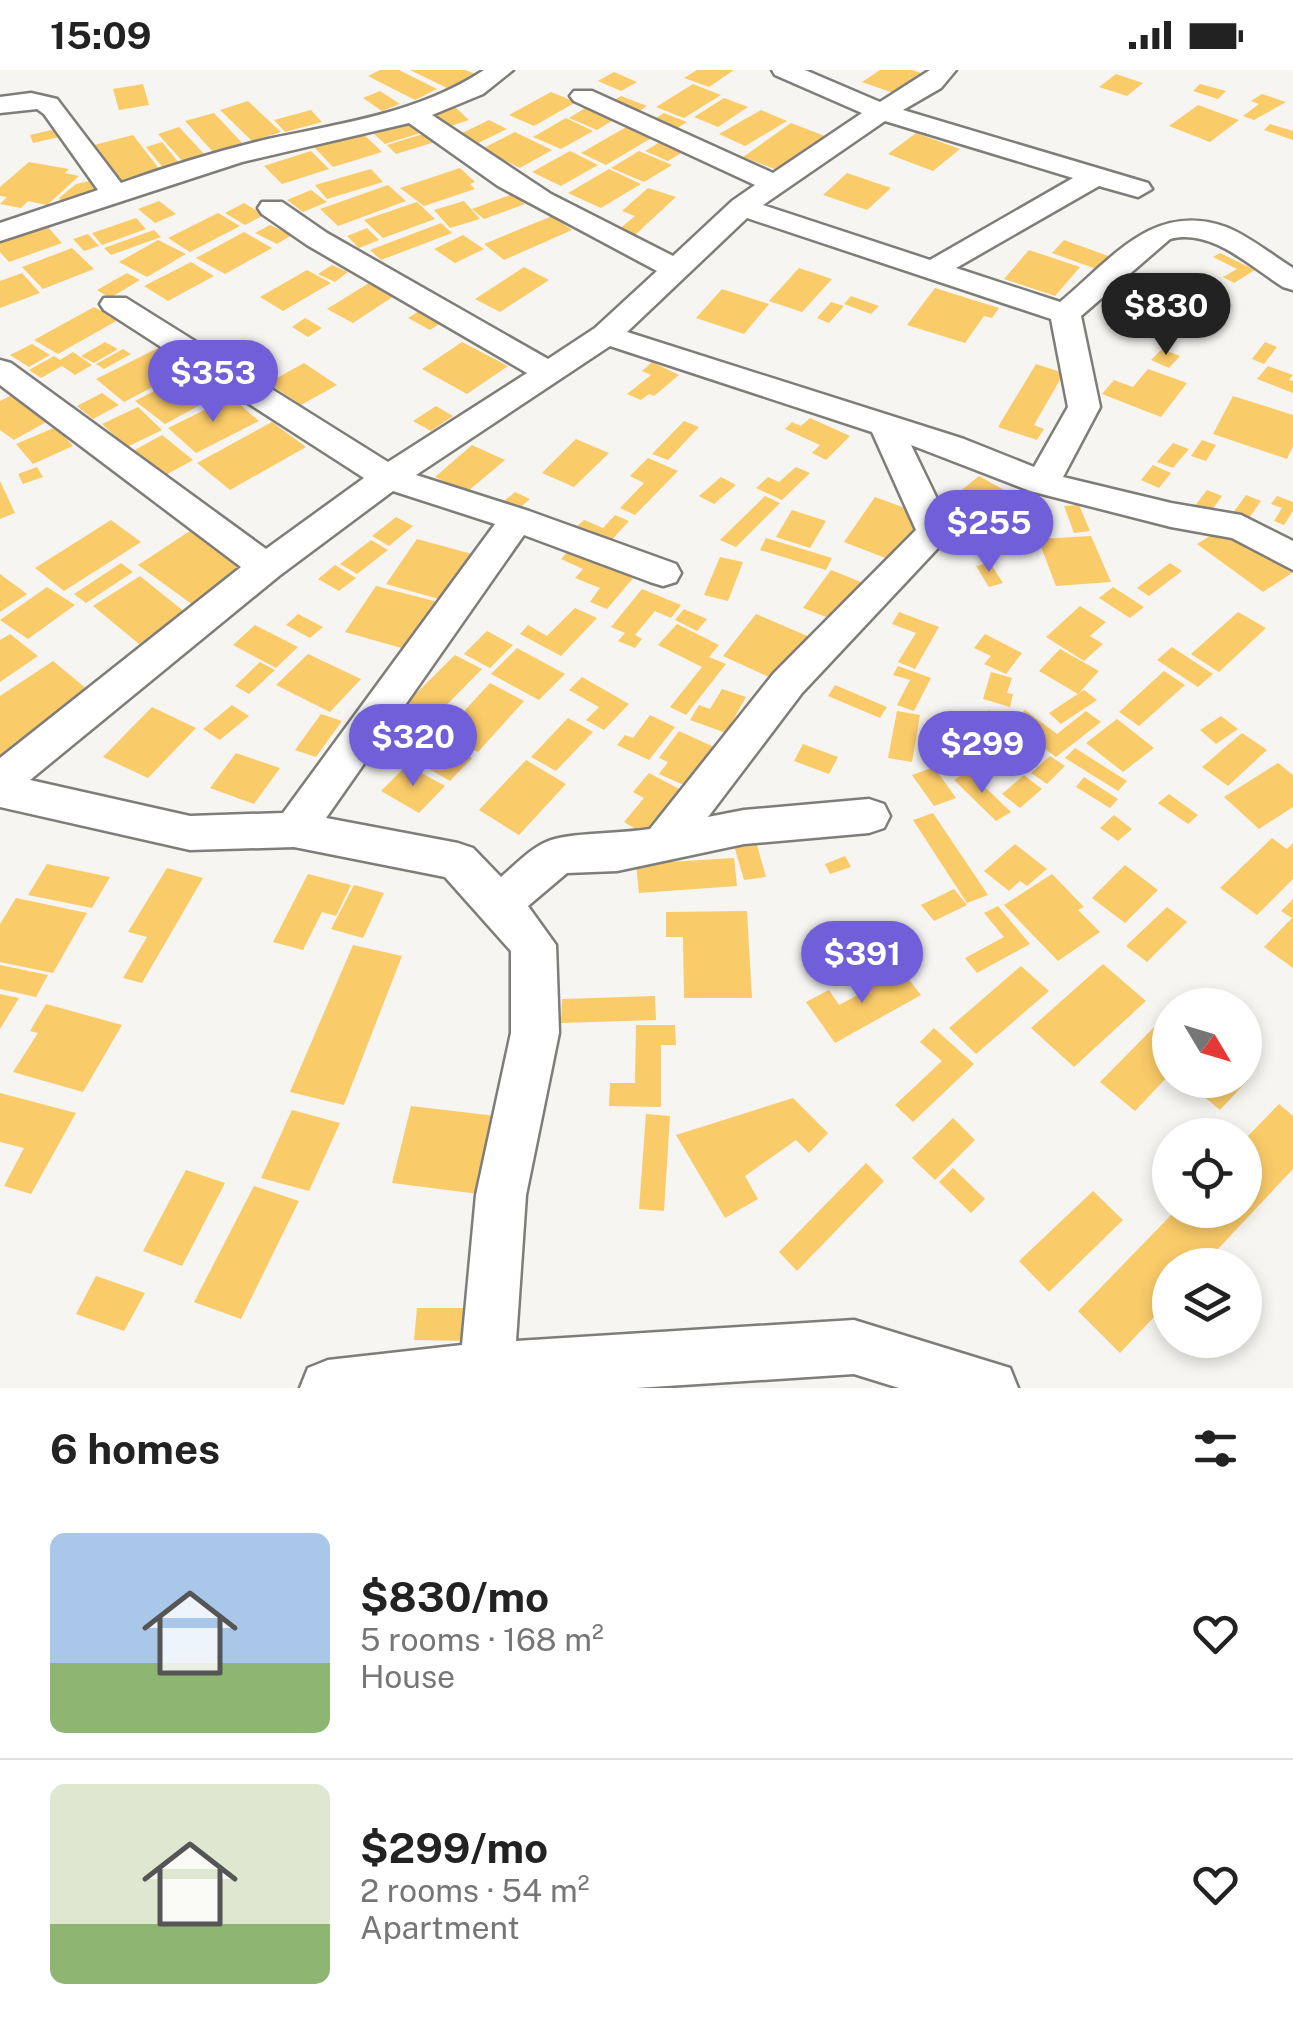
<!DOCTYPE html>
<html lang="en">
<head>
<meta charset="utf-8">
<style>
  body { margin:0; font-family:"Public Sans",sans-serif; background:#f6f6f6; color:#222; height:100vh; display:flex; flex-direction:column; font-size:38px; white-space:nowrap }
  * { box-sizing:border-box; margin:0 }
  p { font-size:32px; color:#767676 }
  .icon { flex:none; width:55px; height:55px; fill:none; stroke:currentColor; stroke-width:2; stroke-linecap:round; stroke-linejoin:round }
  .map { position:relative; height:1318px; overflow:hidden }
  .details { display:flex; flex-direction:column; background:#fff; flex:1 }
  .details>* { flex:none }
  .needle { width:65px; rotate:128deg }
  .fabs { position:absolute; left:1152px; top:918px; display:grid; gap:20px }
  .fabs a { display:grid; place-items:center; width:110px; height:110px; border-radius:50%; background:#fff; box-shadow:0 5px 15px #0003; font-size:50px }
  .price { position:absolute; translate:-50% -85px; padding:0 22px; border-radius:35px; background:#705fd9; color:#fff; font-size:32px; line-height:65px; filter:drop-shadow(0 2px 5px #0008) }
  .price::after { content:''; position:absolute; left:50%; top:60px; width:30px; height:22px; margin-left:-15px; background:inherit; clip-path:polygon(0 0,100% 0,50% 100%) }
  .price.on { background:#222; color:#fff }
  ul { padding:0; list-style:none }
  li { display:flex; align-items:center; gap:30px; height:250px; padding:0 50px }
  li+li { border-top:2px solid #e0e0e0 }
  li span { display:grid; place-items:center; flex:none; width:280px; height:200px; border-radius:15px; color:#555 }
  li>.icon { margin-inline-start:auto }
  span .icon { width:120px; height:120px; fill:#fffc; stroke-width:1 }
  li b { font-size:42px }
  h2 { display:flex; justify-content:space-between; align-items:center; height:120px; padding:0 50px; font-size:42px }
  .status { display:flex; justify-content:space-between; align-items:center; height:70px; padding:0 50px; background:#fff; direction:ltr }
  .status svg { height:28px; fill:currentColor }
  .map>svg:first-child { display:block }
</style>
</head>
<body>
<div class="status"><b>15:09</b><svg viewBox="0 0 49 12"><path d="M0 12V9h3v3zM5 12V6h3v6zM10 12V3h3v9zM15 12V0h3v12zM26 1h20v11H26zM47 4h2v5h-2z"/></svg></div>
<div class="map">
<svg width="1293" height="1318" viewBox="0 0 1293 1318">
  <rect width="100%" height="100%" fill="#f7f5f2"/>
  <path fill="#facb69" d="M380 0H399L437 19 415 30 368 6Z
    M410 0H465L475 4 447 18Z
    M697 0H734L709 17 684 8Z
    M880 0H912L930 6 902 26 862 12Z
    M614 2 637 12 621 21 598 11Z
    M1116 4 1143 13 1127 26 1099 17Z
    M143 14 149 35 119 40 113 19Z
    M693 14 721 25 684 48 656 37Z
    M1200 14 1226 21 1218 29 1193 21Z
    M380 21 400 34 382 41 363 28Z
    M551 22 576 32 534 56 509 45Z
    M1262 24 1286 32 1254 50 1243 46 1259 34 1251 31Z
    M621 26 647 36 635 44 609 33Z
    M724 28 748 37 718 57 694 47Z
    M248 31 281 62 252 71 220 40Z
    M1198 35 1239 50 1210 72 1169 56Z
    M454 36 469 50 445 58 430 43Z
    M587 37 615 49 597 60 569 48Z
    M311 40 322 52 285 62 274 50Z
    M761 40 787 51 745 76 719 64Z
    M214 43 243 74 214 83 185 51Z
    M664 43 687 52 676 59 653 50Z
    M566 48 593 61 561 79 533 67Z
    M489 50 507 59 470 77 452 68Z
    M412 51 424 62 385 74 373 63Z
    M791 53 830 68 782 102 743 87Z
    M1270 54 1293 61V70L1264 60Z
    M628 56 653 67 606 95 581 83Z
    M179 57 206 86 184 93 158 64Z
    M60 58 64 66 33 73 30 65Z
    M359 60 382 82 333 97 311 74Z
    M515 62 552 80 520 98 482 79Z
    M426 63 435 72 396 84 387 75Z
    M916 63 960 79 933 101 888 84Z
    M133 65 160 100 120 112 94 75Z
    M162 72 180 94 164 99 146 77Z
    M660 72 683 82 668 91 645 81Z
    M311 81 329 99 282 114 264 96Z
    M570 81 598 95 561 116 532 102Z
    M639 81 672 95 644 112 611 98Z
    M29 92 69 99 65 103 79 106 47 135 28 131 21 138 0 134 7 127 0 126V117Z
    M460 98 475 112 470 114 475 119 424 136 400 118Z
    M371 99 383 112 327 129 315 115Z
    M609 99 641 114 601 138 568 123Z
    M847 103 891 118 867 140 823 125Z
    M89 111 96 122 62 133 59 128 76 114Z
    M388 115 406 131 338 156 320 139Z
    M648 118 676 127 635 165 618 160 635 146 622 141Z
    M311 120 327 132 303 142 287 130Z
    M513 124 525 134 484 149 472 139Z
    M159 131 176 144 155 153 138 139Z
    M464 131 480 149 450 158 434 140Z
    M417 132 435 149 383 168 364 150Z
    M244 133 264 145 245 155 225 143Z
    M218 143 240 156 190 182 168 168Z
    M552 146 572 160 504 190 484 174Z
    M136 148 146 159 102 175 92 163Z
    M441 153 452 163 381 190 370 180Z
    M270 155 292 165 277 174 255 163Z
    M47 156 62 173 9 192 0 182V173Z
    M367 158 379 170 359 178 347 166Z
    M154 160 161 167 111 185 104 178Z
    M244 162 272 178 225 204 196 188Z
    M88 164 99 176 84 181 73 169Z
    M463 165 484 179 455 193 434 179Z
    M158 170 186 184 147 207 119 192Z
    M1064 170 1111 187 1099 200 1052 183Z
    M72 178 94 199 43 219 22 197Z
    M1029 180 1080 197 1055 226 1004 209Z
    M1220 183 1255 200 1234 213 1223 207 1237 199 1213 187Z
    M191 192 214 206 168 231 144 216Z
    M332 195 348 202 335 212 318 204Z
    M524 197 549 210 500 242 475 229Z
    M799 198 832 209 802 242 769 231Z
    M307 200 331 213 283 241 260 227Z
    M22 203 40 223 0 238V211Z
    M127 203 140 210 110 228 97 220Z
    M369 213 394 226 353 253 327 239Z
    M935 218 999 238 992 248 984 246 965 273 907 255Z
    M722 219 769 234 744 264 696 248Z
    M851 226 879 236 871 244 844 234Z
    M831 232 844 236 829 253 817 248Z
    M94 237 118 250 58 284 34 270Z
    M419 241 441 253 430 260 408 248Z
    M305 248 322 258 308 267 292 257Z
    M105 272 118 279 94 293 81 286Z
    M462 272 508 296 467 324 422 299Z
    M1265 272 1277 277 1264 294 1252 289Z
    M168 273 196 294 124 332 96 309Z
    M32 274 50 285 29 297 10 285Z
    M123 279 131 284 104 299 96 294Z
    M1162 279 1180 286 1169 298 1151 290Z
    M73 282 92 295 75 305 62 296 41 308 29 300 54 286 60 290Z
    M652 292 679 305 654 326 649 324 641 330 627 324 651 305 642 301Z
    M304 293 337 315 301 335 268 313Z
    M1036 294 1064 303 1034 355 1044 359 1037 370 998 357Z
    M1268 296 1293 305 1289 310 1293 311V323L1257 309Z
    M196 299 226 321 165 354 135 331Z
    M1148 299 1187 313 1161 347 1102 324 1114 310 1133 317Z
    M102 323 119 335 93 349 77 336Z
    M12 325 48 351 14 370 0 360V331Z
    M1233 326 1293 345V376L1287 389 1213 364Z
    M231 327 259 351 196 383 168 358Z
    M436 336 453 346 431 361 413 351Z
    M138 337 162 360 127 377 102 354Z
    M810 348 850 366 826 390 812 383 820 375 785 359 792 352 801 356Z
    M684 351 699 357 668 390 652 384Z
    M272 352 306 377 230 420 197 393Z
    M56 357 73 376 33 394 16 374Z
    M162 365 193 390 164 406 133 381Z
    M576 369 609 383 574 417 542 403Z
    M1202 370 1216 375 1206 391 1191 386Z
    M1173 373 1189 379 1173 398 1157 392Z
    M472 375 505 390 467 422 435 407Z
    M648 388 678 401 635 445 620 438 644 413 630 406Z
    M1153 395 1171 403 1159 418 1141 410Z
    M37 397 43 407 23 414 18 404Z
    M796 397 810 403 782 430 756 418 768 407 779 412Z
    M979 406 1027 433 1012 446 1023 452 1013 461 953 427Z
    M721 407 736 415 714 434 699 426Z
    M0 411 15 443 0 449Z
    M1207 420 1222 426 1209 444 1194 437Z
    M515 422 530 429 514 443 499 435Z
    M1246 425 1261 431 1245 454 1230 447Z
    M765 426 780 433 736 477 720 470Z
    M1277 426 1293 432V441L1284 455 1274 451 1282 438 1271 434Z
    M875 427 916 442 910 450 923 454 898 493 844 472Z
    M1079 435 1090 461 1074 463 1064 436Z
    M792 440 826 451 810 478 776 467Z
    M615 445 629 451 608 474 574 459 584 450 603 458Z
    M396 447 413 456 389 476 372 466Z
    M111 450 141 472 64 521 35 498Z
    M1226 456 1292 503 1263 522 1197 474Z
    M190 461 249 501 197 538 138 495Z
    M1091 466 1111 512 1056 516 1038 469Z
    M766 468 832 488 826 500 760 480Z
    M417 469 472 484 442 530 386 514Z
    M371 470 388 480 357 504 340 494Z
    M574 474 639 501 607 539 590 532 600 518 575 508 583 499 561 489Z
    M720 487 743 492 728 531 704 525Z
    M121 493 133 502 86 533 74 524Z
    M990 493 1003 513 989 517 976 496Z
    M1170 493 1182 501 1149 526 1137 518Z
    M335 495 356 508 339 521 318 509Z
    M831 500 866 514 839 552 803 538Z
    M0 504 27 524 0 542Z
    M140 506 191 547 144 578 93 536Z
    M376 516 442 533 412 581 345 562Z
    M47 517 75 535 28 569 0 550Z
    M1113 517 1144 537 1130 548 1099 528Z
    M642 519 681 535 671 548 655 541 635 565 642 569 635 578 618 571 625 563 611 557Z
    M1080 536 1106 552 1090 566 1103 574 1084 591 1046 567Z
    M575 538 597 548 561 586 520 564 528 555 547 566Z
    M684 539 707 549 697 561 675 550Z
    M899 542 939 557 915 599 898 592 916 563 892 554Z
    M1238 542 1266 558 1219 602 1191 584Z
    M298 544 323 557 310 568 286 555Z
    M756 544 812 568 780 612 723 586Z
    M677 554 719 575 709 587 726 594 686 645 670 637 702 597 658 575Z
    M255 555 298 577 276 598 233 575Z
    M487 561 513 575 490 598 464 584Z
    M10 564 38 586 0 612V570Z
    M985 564 1022 583 1006 604 984 594 991 586 974 578Z
    M1172 577 1213 604 1198 617 1157 590Z
    M517 578 565 604 539 630 491 604Z
    M1060 579 1099 601 1078 624 1039 601Z
    M308 584 361 609 330 642 276 615Z
    M455 585 482 599 408 674 381 658Z
    M53 591 93 624 0 688V626Z
    M260 592 275 600 249 624 235 616Z
    M898 596 931 608 914 641 897 635 910 610 893 605Z
    M1164 601 1185 615 1139 656 1119 642Z
    M991 602 1012 608 1007 623 1013 624 1010 637 983 629Z
    M582 607 629 634 604 660 586 650 599 637 569 620Z
    M490 613 524 631 478 682 443 664Z
    M835 615 887 637 880 648 828 626Z
    M722 619 746 627 726 663 690 650 699 635 710 639Z
    M1084 620 1097 630 1061 654 1049 643Z
    M232 635 249 646 220 670 203 659Z
    M152 637 196 658 148 708 103 687Z
    M989 640 1004 647 980 682 989 687 980 701 955 688Z
    M1025 640 1057 664 1086 641 1101 652 1056 687 1009 652Z
    M897 641 920 645 912 692 888 688Z
    M321 644 342 651 316 687 295 680Z
    M650 645 675 657 649 690 617 675 625 665 633 668Z
    M1221 646 1238 659 1216 674 1200 660Z
    M568 648 593 662 556 701 531 687Z
    M1117 649 1154 678 1123 702 1086 673Z
    M679 661 714 677 686 716 659 704 668 692 659 688Z
    M427 662 472 688 450 711 405 685Z
    M1242 663 1267 680 1228 716 1202 697Z
    M803 674 838 687 829 704 794 691Z
    M1075 678 1127 711 1118 721 1065 688Z
    M236 683 280 698 254 734 210 718Z
    M1050 686 1065 696 1047 714 1031 703Z
    M526 690 566 714 519 765 479 740Z
    M1278 693 1293 705V737L1259 759 1224 727Z
    M407 695 445 716 419 743 381 721Z
    M934 697 956 728 934 736 912 705Z
    M968 701 1011 742 996 751 954 710Z
    M649 703 685 722 649 767 624 752 644 728 633 722Z
    M1024 705 1042 719 1020 738 1002 724Z
    M1084 707 1118 729 1110 738 1076 717Z
    M1169 724 1198 745 1188 754 1158 733Z
    M933 743 988 825 967 833 913 750Z
    M1114 745 1132 759 1118 771 1100 758Z
    M755 768 766 807 744 810 733 772Z
    M1272 768 1287 779 1293 773V809L1257 845 1220 818Z
    M1015 774 1047 799 1027 816 1020 811 1009 821 984 801Z
    M845 786 851 797 830 804 825 794Z
    M734 788 737 816 639 823 636 794Z
    M47 794 110 807 92 838 28 825Z
    M1125 795 1158 820 1125 853 1092 828Z
    M167 798 203 808 142 913 123 908 147 867 128 862Z
    M308 804 351 815 336 846 322 842 303 880 273 872Z
    M1052 804 1084 837 1078 840 1100 862 1058 891 1004 835Z
    M354 815 384 823 363 868 331 859Z
    M954 819 967 835 934 851 921 835Z
    M16 828 87 843 53 903 0 892V854Z
    M1293 829V898L1264 877 1292 848 1281 841Z
    M998 836 1030 874 977 903 965 888 1004 867 984 843Z
    M1167 837 1187 852 1147 892 1126 876Z
    M747 841 752 928H684L683 867H666V842Z
    M353 875 402 886 344 1035 290 1022Z
    M1103 894 1146 931 1074 997 1031 958Z
    M0 895 48 905 36 927 0 919Z
    M1021 896 1049 921 976 984 949 958Z
    M902 901 921 925 835 973 806 932 829 920 839 935Z
    M0 924 19 928 0 959Z
    M655 926 656 950 561 953 562 929Z
    M46 934 122 955 83 1022 13 1002 38 963 30 961Z
    M1167 944 1170 946V1004L1135 1041 1100 1012Z
    M636 955H675L676 975H661V1037L609 1036 610 1013H635Z
    M934 958 974 994 913 1052 895 1035 942 991 920 972Z
    M1184 1010H1248L1220 1040Z
    M0 1023 76 1043 31 1124 4 1116 24 1078 0 1072Z
    M793 1028 828 1063 809 1083 796 1070 745 1106 758 1129 725 1148 676 1065Z
    M1279 1034 1293 1046V1099L1203 1195H1170V1230L1120 1283 1078 1241 1176 1140H1245V1069Z
    M411 1036 496 1046 479 1124 392 1113Z
    M292 1040 340 1053 309 1121 261 1108Z
    M646 1044 670 1046 664 1141 639 1139Z
    M953 1048 975 1070 935 1110 912 1088Z
    M866 1093 884 1111 797 1201 779 1182Z
    M953 1098 985 1129 971 1143 939 1112Z
    M186 1100 225 1113 182 1196 143 1181Z
    M254 1116 299 1131 241 1249 194 1232Z
    M1093 1121 1123 1150 1049 1222 1019 1191Z
    M96 1206 145 1223 124 1261 76 1244Z
    M417 1238H471L468 1271 414 1270Z"/>
  <g fill="none" stroke-linecap="round" stroke-linejoin="round">
    <defs>
      <path id="minor" d="M484 0H513L483 24 432 45 551 124 673 186 732 131 755 115 574 31 570 26 574 21H592L773 103 862 43 775 5 772 0H805L880 32 930 0H956L941 18 903 40 1148 113 1152 119 1138 127 1099 116 956 198 1060 232C1112 189 1153 131 1226 157 1249 166 1272 185 1293 198V220L1283 217C1250 196 1211 158 1170 169L1081 246 1100 337 1063 407 1171 433 1241 445 1293 471V500L1232 468 1171 457 1030 421 911 375 953 462 802 623 708 747 744 740 869 729 884 734 890 746 884 758 869 763 744 774 617 801 567 803 528 836 556 875 559 963 526 1125 516 1271 854 1250 1010 1298 1018 1318H899L854 1304 636 1318H300L308 1298 328 1290 462 1275 476 1125 511 963V881L445 807 294 777 190 780 0 737V688L241 497 0 315V290L11 293 266 479 364 408 104 240 100 234 104 228H126L388 392 527 303 307 175 262 144 258 138 262 132H282L327 163 548 289 595 258 657 201 498 116 409 53 242 92 0 171V153L98 120 44 44 37 39 0 43V27L31 23 57 29 121 113C169 96 218 81 268 69 343 53 419 43 484 0ZM885 51 1073 108 930 190 763 135ZM747 148 1051 249 1068 337 1034 397 964 369 627 262ZM610 276 872 362 916 460 774 603 650 759C621 764 569 762 546 772 530 779 515 795 501 807L473 778 458 773 326 748 524 465 650 512 663 516 676 512 681 503 676 494 529 441 416 405ZM393 421 495 454 283 743 190 746 30 710 279 506Z"/>
    </defs>
    <use href="#minor" stroke="#7f7d7a" stroke-width="5"/>
    <use href="#minor" fill="#fff" fill-rule="evenodd"/>
  </g>
</svg>
<div class="fabs">
<a><svg class="needle" viewBox="-14 -14 28 28"><path d="M0-13l5 13h-10z" fill="#e53935"/><path d="M0 13l5-13h-10z" fill="#767676"/></svg></a>
<a><svg class="icon" aria-label="locate" viewBox="0 0 24 24"><circle cx="12" cy="12" r="6"/><path d="M12 2v4M12 18v4M2 12h4M18 12h4"/></svg></a>
<a><svg class="icon" aria-label="layers" viewBox="0 0 24 24"><path d="M12 4l9 5-9 5-9-5zM3 14l9 5 9-5"/></svg></a>
</div>
<b class="price on" style="left:1166px;top:288px">$830</b>
<b class="price" style="left:213px;top:355px">$353</b>
<b class="price" style="left:989px;top:505px">$255</b>
<b class="price" style="left:413px;top:719px">$320</b>
<b class="price" style="left:982px;top:726px">$299</b>
<b class="price" style="left:862px;top:936px">$391</b>
</div>
<section class="details">
<h2>6 homes<svg class="icon" aria-label="filters" viewBox="0 0 24 24"><path d="M4 7h16M4 17h16"/><circle cx="9" cy="7" r="2"/><circle cx="15" cy="17" r="2"/></svg></h2>
<ul>
<li><span style="background:linear-gradient(#a9c7e8 65%,#8fb573 0)"><svg class="icon" aria-label="home" viewBox="0 0 24 24"><path d="M3 11l9-7 9 7M6 9v11h12V9"/></svg></span><div><b>$830/mo</b><p>5 rooms · 168 m²</p><p>House</p></div><svg class="icon" aria-label="heart" viewBox="0 0 24 24"><path d="M12 20l-8-8c-3-5 5-10 8-4 3-6 11-1 8 4z"/></svg></li>
<li><span style="background:linear-gradient(#dfe7d0 70%,#8fb573 0)"><svg class="icon" aria-label="home" viewBox="0 0 24 24"><path d="M3 11l9-7 9 7M6 9v11h12V9"/></svg></span><div><b>$299/mo</b><p>2 rooms · 54 m²</p><p>Apartment</p></div><svg class="icon" aria-label="heart" viewBox="0 0 24 24"><path d="M12 20l-8-8c-3-5 5-10 8-4 3-6 11-1 8 4z"/></svg></li>
</ul>
</section>
</body>
</html>
